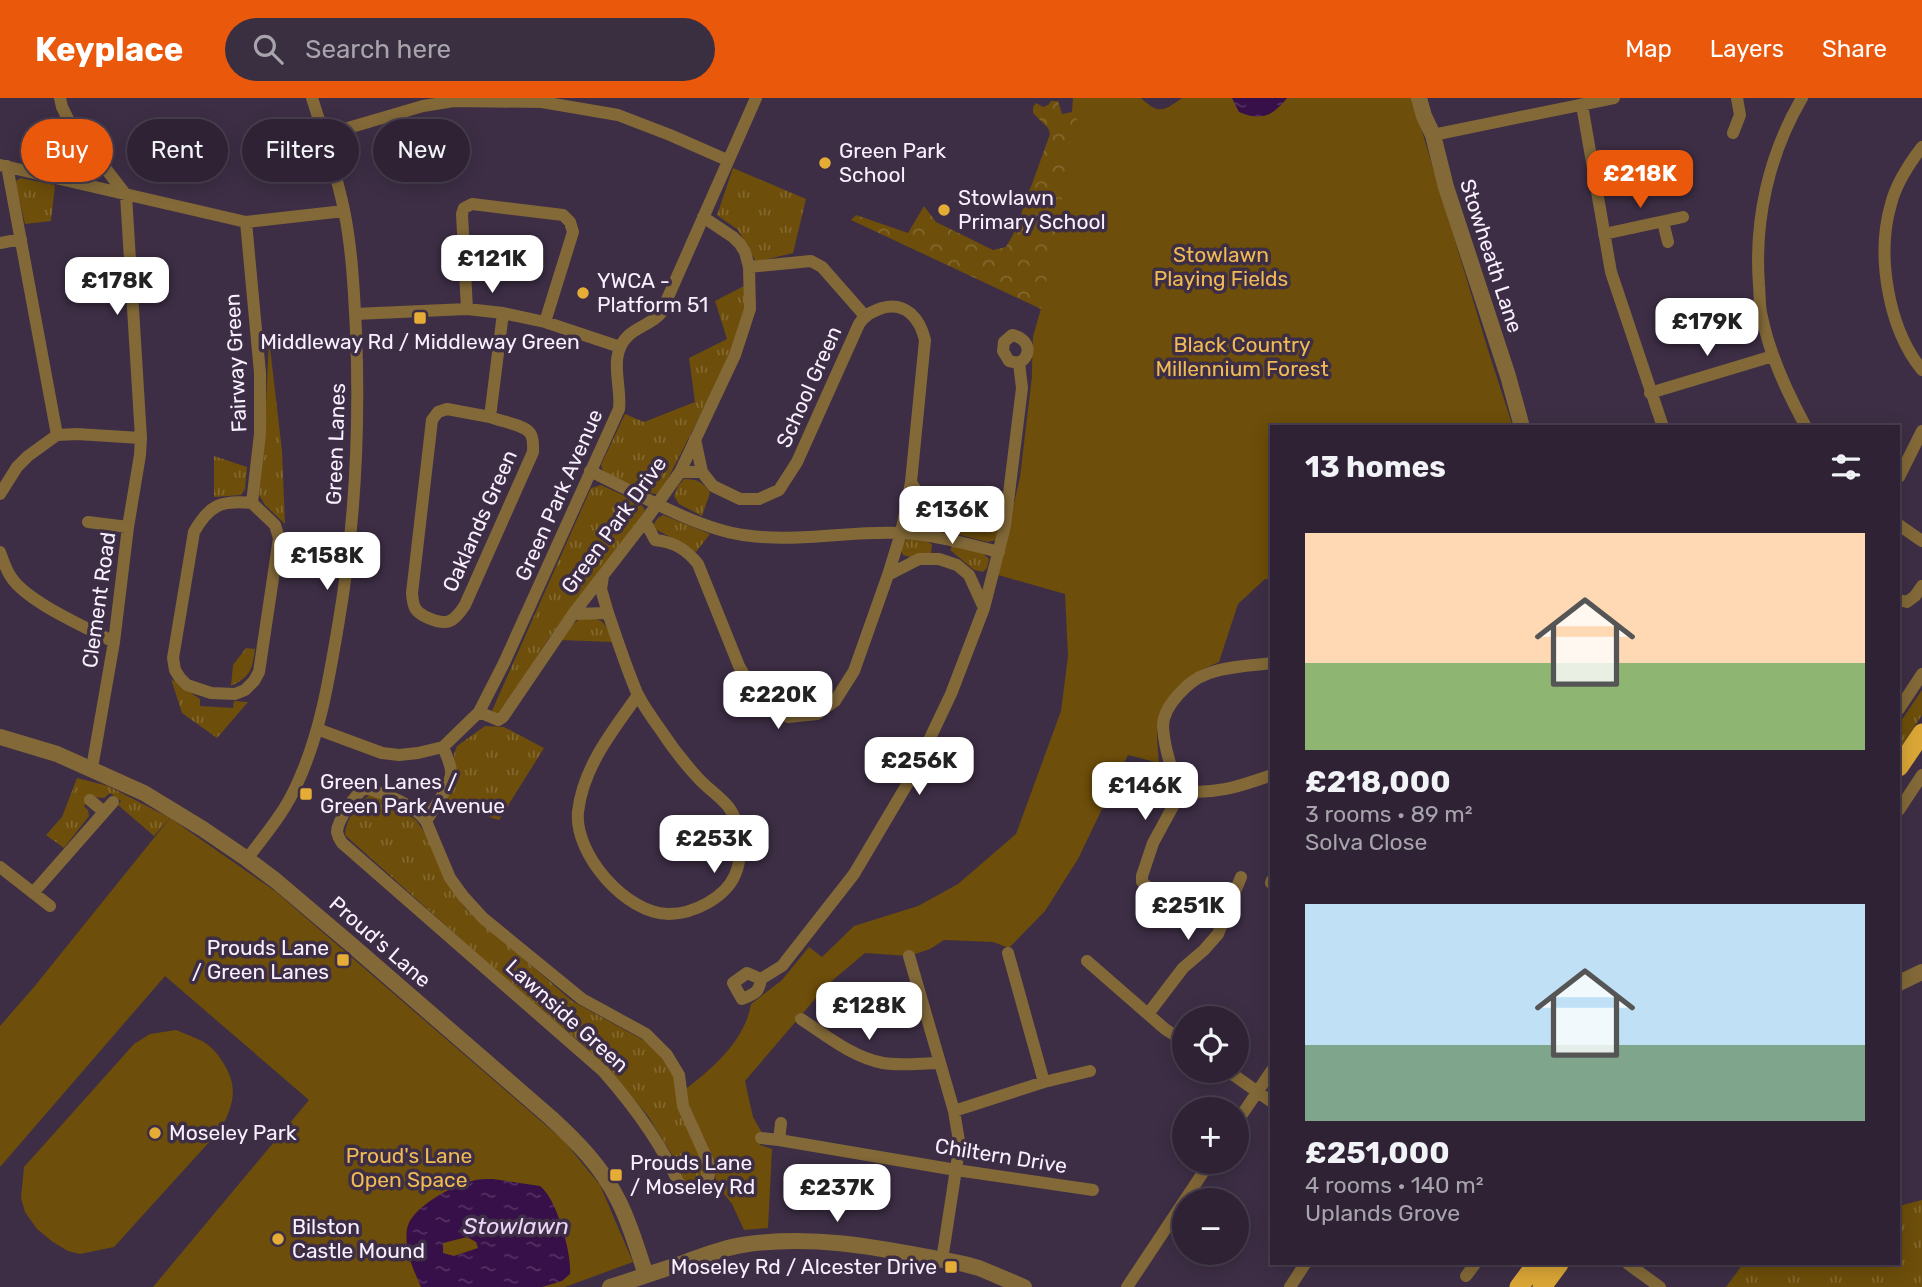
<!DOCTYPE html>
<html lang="en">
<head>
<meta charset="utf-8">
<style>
  body { margin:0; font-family:Rubik,sans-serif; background:#3a2f40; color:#f1f3f6; height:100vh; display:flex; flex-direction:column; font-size:26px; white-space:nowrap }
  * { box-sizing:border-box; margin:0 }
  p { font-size:23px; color:#a7a4ac }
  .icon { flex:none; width:38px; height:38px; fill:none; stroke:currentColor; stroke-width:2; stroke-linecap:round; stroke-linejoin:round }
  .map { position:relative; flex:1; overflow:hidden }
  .side { position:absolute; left:1270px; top:327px; width:630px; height:840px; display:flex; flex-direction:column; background:#2e2234; border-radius:0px; box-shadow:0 4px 18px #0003,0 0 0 2px #493f4f }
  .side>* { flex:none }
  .banner { position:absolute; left:21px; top:21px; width:665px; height:63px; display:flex; gap:14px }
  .controls { position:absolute; left:1172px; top:908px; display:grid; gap:14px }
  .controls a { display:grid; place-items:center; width:77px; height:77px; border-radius:50%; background:#2e2234; box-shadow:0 4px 18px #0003,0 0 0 2px #493f4f; font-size:35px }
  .price { position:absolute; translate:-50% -60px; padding:0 16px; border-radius:14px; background:#fff; color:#222; font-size:23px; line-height:46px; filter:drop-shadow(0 2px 4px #0008) }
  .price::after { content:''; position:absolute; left:50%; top:42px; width:21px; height:16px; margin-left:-10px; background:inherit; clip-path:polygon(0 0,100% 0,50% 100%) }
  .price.active { background:#ea580c; color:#fff }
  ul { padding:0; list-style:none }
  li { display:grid; align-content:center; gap:14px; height:371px; padding:0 35px }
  li span { display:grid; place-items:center; height:217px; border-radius:0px; color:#555 }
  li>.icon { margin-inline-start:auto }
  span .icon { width:126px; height:126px; fill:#fffc; stroke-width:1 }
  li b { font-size:30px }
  h2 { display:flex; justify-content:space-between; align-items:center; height:84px; padding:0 35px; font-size:30px }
  .pill { padding:0 24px; border-radius:32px; background:#2e2234; box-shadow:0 4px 18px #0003,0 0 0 2px #493f4f; font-size:24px; line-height:63px }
  .pill.active { background:#ea580c; color:#fff }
  header { display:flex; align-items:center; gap:42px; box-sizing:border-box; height:98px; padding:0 35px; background:#ea580c; color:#fff }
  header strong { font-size:33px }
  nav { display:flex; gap:38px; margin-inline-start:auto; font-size:24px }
  .search { width:490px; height:63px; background:#3a2f40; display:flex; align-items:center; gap:18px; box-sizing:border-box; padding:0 24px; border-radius:38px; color:#a7a4ac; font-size:26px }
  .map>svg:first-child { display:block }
</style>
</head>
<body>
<header>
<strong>Keyplace</strong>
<div class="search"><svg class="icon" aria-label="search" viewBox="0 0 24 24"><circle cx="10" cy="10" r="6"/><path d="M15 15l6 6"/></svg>Search here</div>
<nav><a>Map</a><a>Layers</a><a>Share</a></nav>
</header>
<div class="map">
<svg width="1922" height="1189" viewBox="0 0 1922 1189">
  <defs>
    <pattern id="grass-tufts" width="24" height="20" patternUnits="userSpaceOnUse" patternTransform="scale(1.75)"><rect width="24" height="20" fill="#6d4e0a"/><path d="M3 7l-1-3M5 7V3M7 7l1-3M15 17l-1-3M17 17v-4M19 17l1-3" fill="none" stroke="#83682f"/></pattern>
    <pattern id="forest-crowns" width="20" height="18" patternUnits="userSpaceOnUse" patternTransform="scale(1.75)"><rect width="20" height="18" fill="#6d4e0a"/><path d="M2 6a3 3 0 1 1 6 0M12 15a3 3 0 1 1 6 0" fill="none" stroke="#83682f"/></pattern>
    <pattern id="water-ripples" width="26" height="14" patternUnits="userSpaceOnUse" patternTransform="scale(1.75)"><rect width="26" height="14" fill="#370f49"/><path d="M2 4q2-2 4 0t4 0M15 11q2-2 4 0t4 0" fill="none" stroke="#553264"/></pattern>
  </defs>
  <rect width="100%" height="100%" fill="#3d2e45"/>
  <path fill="url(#grass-tufts)" d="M733 70 806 101 793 155 756 164 738 132 717 117Z
    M20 80 55 87 51 123 25 126 15 84Z
    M744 188 746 209 730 259 662 392 657 396 648 395 603 373 601 367 625 316 644 324 695 304 689 260 727 241 715 203Z
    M269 241 282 353 285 426 265 407 259 397 265 329Z
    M214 358 247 369 245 391 241 397 214 399Z
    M684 381C698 381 703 384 710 395L702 418 679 406 674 398 678 388Z
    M601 387 640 405 645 412 636 428 549 540 500 616 491 615 591 390Z
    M917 407C928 414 951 426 964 426 976 427 991 416 1000 422L996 442 988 444 944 433 907 428 912 409Z
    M663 417 710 436 696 454 684 446 655 431 653 427 658 420Z
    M907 441 925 443 932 446 931 456 910 459 903 457 900 449Z
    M952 448 982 455 989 461 987 470 983 474 974 472 950 452Z
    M582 519C605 520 605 525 613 544L560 542 572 527Z
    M246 550 255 551C252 572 251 578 231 588L233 567Z
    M171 581 200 601V608L233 610 234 603 248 604 217 640 182 615Z
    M1922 592V617L1899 652V626Z
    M485 628 504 629 544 650 499 722 476 715 461 705 441 706 455 681 454 656 457 648Z
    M77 680 108 688 170 720 154 738 118 707 121 703 110 695 104 700 92 699 84 708 88 712 89 718 64 750 46 737 62 719Z
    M370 697 379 700 416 722 429 741 451 789 465 810 572 903 645 943 665 963 676 980 703 1065C706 1079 704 1088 687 1086L680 1078 679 1068 648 1018 616 980 583 947 502 878 345 737C346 722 357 705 370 697Z
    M1922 1102V1189H1726L1743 1166H1899V1108Z"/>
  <path fill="url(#forest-crowns)" d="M1073 0H1107L1032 278 1033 239 1041 211 851 122 856 117 908 135 924 108 936 124 993 152 1006 149 1015 133 1050 36 1048 30 1033 15V9L1036 5 1043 9 1048 7 1051 3H1058L1062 16 1072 14Z"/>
  <path fill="#6d4e0a" d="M1081 0H1141C1159 17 1164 13 1182 0H1412L1489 255 1513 329H1272V482L1265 481 1238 506 1219 564C1192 575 1163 594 1158 626 1156 638 1158 653 1159 665L1128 657 1078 761 1045 813 1009 850 993 844 944 842 930 851 909 858 865 855 827 887 745 983 753 1019 761 1033 760 1047 772 1051 768 1130 744 1132 732 1106 716 1086 715 1072 683 993C712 971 745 943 751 906L782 882 809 849 822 859 854 828 918 808 958 786 1016 736 1061 613 1068 558 1065 496 998 477 1020 379 1032 278 1033 239 1041 211Z
    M170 720 275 793 564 1043 600 1087 633 1164 565 1189H153L309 1002 165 878 0 1069V928L34 889Z
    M176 932C185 936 194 939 202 943 210 947 217 955 222 963 239 988 234 1006 221 1031L114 1149 80 1156 68 1153 53 1144 37 1131 25 1114 21 1100 24 1069 134 946 150 936Z"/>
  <path fill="url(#water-ripples)" fill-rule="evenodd" d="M1232 0H1287C1272 19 1261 23 1239 14Z
    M493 1081 540 1088C557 1101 572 1156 570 1176L562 1183 542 1189H421C413 1171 404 1151 407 1131 410 1110 453 1087 472 1083 478 1081 486 1081 493 1081ZM467 1139 476 1144 478 1150 454 1158 443 1155V1145Z"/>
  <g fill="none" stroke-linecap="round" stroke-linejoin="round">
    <path stroke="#836938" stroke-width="12" d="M60 0 62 9 69 23 126 97 141 340 140 357 128 429 114 544 92 670
      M1802 0C1769 56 1754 122 1759 187 1760 197 1759 209 1762 219 1770 258 1787 294 1806 329
      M1582 7 1611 174 1663 329
      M1733 35 1740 17 1737 0
      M324 37 423 8 454 3 542 4 618 17 670 37 727 62
      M1433 37 1614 0
      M1922 49C1909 66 1896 86 1891 106 1876 157 1888 230 1922 272
      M0 67 246 124 344 113
      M7 68 57 337
      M246 124 260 275V336L252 405 275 427 279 440 259 574 254 583 245 592 235 596 211 595 187 587 180 580 175 572 173 560 194 434C209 407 221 402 252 405
      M1663 124 1668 144
      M1604 136 1683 119
      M0 145 21 141
      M749 169 811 163 822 169 865 218
      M467 211 462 116 464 110 472 106 563 117 570 124 573 134 545 224
      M355 216 467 211 503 215 545 224 620 249
      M1650 295 1773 258
      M490 319 447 311 438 314 432 322 412 495C413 508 414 513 426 519 446 528 453 526 465 507L533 354C533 348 534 340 530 335 525 327 499 323 490 319L503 215
      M695 341 702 374
      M590 373C635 394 695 430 743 437 795 445 847 433 899 435 932 436 968 446 999 454
      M1899 379 1922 333
      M911 384C917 394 922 404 930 412 955 433 989 418 1009 398
      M0 396 17 369 28 358 57 337 77 336 141 340
      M645 423 655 442C674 444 686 451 698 466L739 568 760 604 788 619 817 616 835 603 854 573 888 477 901 435 911 384 925 242C920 221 906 203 882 210 871 214 865 217 859 226L797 364 779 392 759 401H740L713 388 702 374H680
      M88 424 128 429
      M1899 427 1922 443
      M0 454C3 462 6 472 11 479 27 504 86 529 114 544
      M888 477 919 461H939L957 467 969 477 984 510
      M603 478 601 491 608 515
      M1899 502 1907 504 1915 498 1922 488
      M573 516 608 515C617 541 626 569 637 595 643 607 652 620 660 631 671 648 685 666 699 681 716 699 732 704 738 730 742 744 741 763 735 777 725 800 693 816 669 816 626 816 574 756 578 714 583 669 613 632 638 597
      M1899 611 1922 576
      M479 614 498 622 503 619 573 516 645 423 680 374 735 257 750 211 749 169 745 154 740 146 733 139 703 119
      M317 631 382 655 399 657 418 655 443 649 479 614 504 565 619 311C622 286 607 257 629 237 639 228 653 225 661 215L756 0
      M1178 692C1172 671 1164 650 1163 628 1163 608 1189 582 1207 576 1227 568 1251 568 1272 565
      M90 702 104 714
      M1899 712 1922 677
      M426 723C413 706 386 696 365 690 356 695 337 723 337 734 338 739 339 741 342 745L603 973C633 1007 662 1046 680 1088L691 1093C705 1090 710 1081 710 1068L683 1008 679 977 667 957 646 936 582 901 483 820 463 798 450 780 426 723C434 710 448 692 451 677 452 667 446 657 443 649
      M247 761C265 737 285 714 297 686 320 637 329 581 338 528 355 430 360 332 356 233 354 193 352 151 344 112 336 74 324 37 312 0
      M0 769 50 808
      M1271 785 1272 782
      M33 795 113 704
      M1206 808 1150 791 1142 784V778L1153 745 1177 701 1178 692C1213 698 1240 688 1272 677
      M1008 855 1044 984
      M909 858 954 1013 959 1043 958 1058 942 1162
      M1087 863 1165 931 1185 944
      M761 881C759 895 754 896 742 901L733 885 747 875 761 881 782 868 854 776 912 678 951 596 984 510 1005 428 1022 290 1019 265 1009 263 1003 253 1004 244 1012 237C1028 240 1034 256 1019 265
      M1148 916 1183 870 1204 852 1218 836 1241 779
      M801 921C827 938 852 959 883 965 901 968 921 965 939 965
      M1228 973 1272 1004
      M954 1013 1044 984 1090 973
      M1237 1024 1272 972
      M761 1040 779 1042 956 1072 1093 1092
      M779 1042 781 1025
      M1628 1166 1660 1189
      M1466 1178 1475 1166
      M1127 1189 1210 1064
      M1290 1189 1305 1166"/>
    <path stroke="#836938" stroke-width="16" d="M1419 0 1424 18 1433 37 1446 89 1508 278 1522 329
      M0 639 57 656 144 695 203 731 247 761 275 782 347 843 551 1020C577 1044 601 1068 617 1100 630 1124 637 1151 646 1177
      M1899 885 1922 874
      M610 1189C636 1181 661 1172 686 1164 705 1157 723 1150 742 1147 818 1135 890 1152 964 1166L979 1170 1024 1189"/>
    <path stroke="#daa636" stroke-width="19" d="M1899 669 1922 635
      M1519 1189 1536 1166
      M1542 1189 1559 1166"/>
  </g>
  <g fill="#e6ad36" stroke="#3d2e45" stroke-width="2.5">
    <circle cx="825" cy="65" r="7"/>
    <circle cx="944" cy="112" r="7"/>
    <circle cx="583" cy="195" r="7"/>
    <rect x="413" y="213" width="14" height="14" rx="3.5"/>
    <rect x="299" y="689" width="14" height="14" rx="3.5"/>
    <rect x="336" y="855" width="14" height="14" rx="3.5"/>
    <circle cx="155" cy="1035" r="7"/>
    <rect x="609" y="1070" width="14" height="14" rx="3.5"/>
    <circle cx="278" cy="1141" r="7"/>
    <rect x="944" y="1162" width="14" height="14" rx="3.5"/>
  </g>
  <g text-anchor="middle" stroke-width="7" stroke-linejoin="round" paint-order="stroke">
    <g font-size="21" fill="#f9f0ff" stroke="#3d2e45" text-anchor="start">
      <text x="839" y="60">Green Park<tspan x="839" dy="24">School</tspan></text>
      <text x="958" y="107">Stowlawn<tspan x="958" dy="24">Primary School</tspan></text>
      <text x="597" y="190">YWCA -<tspan x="597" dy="24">Platform 51</tspan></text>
      <text x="420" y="251" text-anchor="middle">Middleway Rd / Middleway Green</text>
      <text x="320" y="691">Green Lanes /<tspan x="320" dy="24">Green Park Avenue</tspan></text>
      <text x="329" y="857" text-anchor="end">Prouds Lane<tspan x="329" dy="24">/ Green Lanes</tspan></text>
      <text x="169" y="1042">Moseley Park</text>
      <text x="630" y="1072">Prouds Lane<tspan x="630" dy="24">/ Moseley Rd</tspan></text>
      <text x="292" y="1136">Bilston<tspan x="292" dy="24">Castle Mound</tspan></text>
      <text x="937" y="1176" text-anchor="end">Moseley Rd / Alcester Drive</text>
    </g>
    <g font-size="21" fill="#f1bb53" stroke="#3d2e45">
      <text x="1221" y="164">Stowlawn<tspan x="1221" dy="24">Playing Fields</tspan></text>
      <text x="1242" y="254">Black Country<tspan x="1242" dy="24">Millennium Forest</tspan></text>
      <text x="409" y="1065">Proud's Lane<tspan x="409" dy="24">Open Space</tspan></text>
    </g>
    <g font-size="21" fill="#f9f0ff" stroke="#3d2e45">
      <text transform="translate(1491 158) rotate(72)" y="7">Stowheath Lane</text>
      <text transform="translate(236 265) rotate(-93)" y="7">Fairway Green</text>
      <text transform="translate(809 289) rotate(-66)" y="7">School Green</text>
      <text transform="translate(336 346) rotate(-88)" y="7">Green Lanes</text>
      <text transform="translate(559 397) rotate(-66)" y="7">Green Park Avenue</text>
      <text transform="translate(480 423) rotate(-66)" y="7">Oaklands Green</text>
      <text transform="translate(614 427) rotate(-54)" y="7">Green Park Drive</text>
      <text transform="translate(99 502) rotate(-82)" y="7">Clement Road</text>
      <text transform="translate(380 844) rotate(41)" y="7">Proud's Lane</text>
      <text transform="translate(567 918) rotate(42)" y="7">Lawnside Green</text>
      <text transform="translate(1001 1058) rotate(9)" y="7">Chiltern Drive</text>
    </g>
    <g font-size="23" font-style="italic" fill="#edd6fa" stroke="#3d2e45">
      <text x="516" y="1136">Stowlawn</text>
    </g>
  </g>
</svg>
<div class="controls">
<a><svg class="icon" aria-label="locate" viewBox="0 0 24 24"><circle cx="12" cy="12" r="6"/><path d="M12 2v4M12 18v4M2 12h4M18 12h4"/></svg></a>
<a>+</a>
<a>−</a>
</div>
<b class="price active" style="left:1640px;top:112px">£218K</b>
<b class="price" style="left:492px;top:197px">£121K</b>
<b class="price" style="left:117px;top:219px">£178K</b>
<b class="price" style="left:1707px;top:260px">£179K</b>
<b class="price" style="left:952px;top:448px">£136K</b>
<b class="price" style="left:327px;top:494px">£158K</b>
<b class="price" style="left:778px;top:633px">£220K</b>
<b class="price" style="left:919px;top:699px">£256K</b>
<b class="price" style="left:1145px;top:724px">£146K</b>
<b class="price" style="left:714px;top:777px">£253K</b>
<b class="price" style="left:1188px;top:844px">£251K</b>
<b class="price" style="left:869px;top:944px">£128K</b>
<b class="price" style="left:837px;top:1126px">£237K</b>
<div class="banner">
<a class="pill active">Buy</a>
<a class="pill">Rent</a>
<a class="pill">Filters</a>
<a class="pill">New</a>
</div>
<section class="side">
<h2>13 homes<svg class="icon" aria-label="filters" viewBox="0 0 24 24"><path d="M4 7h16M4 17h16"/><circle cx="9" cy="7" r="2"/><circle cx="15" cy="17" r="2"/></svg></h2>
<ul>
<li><span style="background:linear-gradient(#ffd9b3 60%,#8fb573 0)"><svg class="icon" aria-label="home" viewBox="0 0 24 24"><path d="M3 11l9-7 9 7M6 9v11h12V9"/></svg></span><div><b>£218,000</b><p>3 rooms · 89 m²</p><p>Solva Close</p></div></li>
<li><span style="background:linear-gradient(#bfe0f5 65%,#7fa58c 0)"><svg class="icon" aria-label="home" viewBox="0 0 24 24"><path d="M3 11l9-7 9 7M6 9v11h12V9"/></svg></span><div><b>£251,000</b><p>4 rooms · 140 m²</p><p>Uplands Grove</p></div></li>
</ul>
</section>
</div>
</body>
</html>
